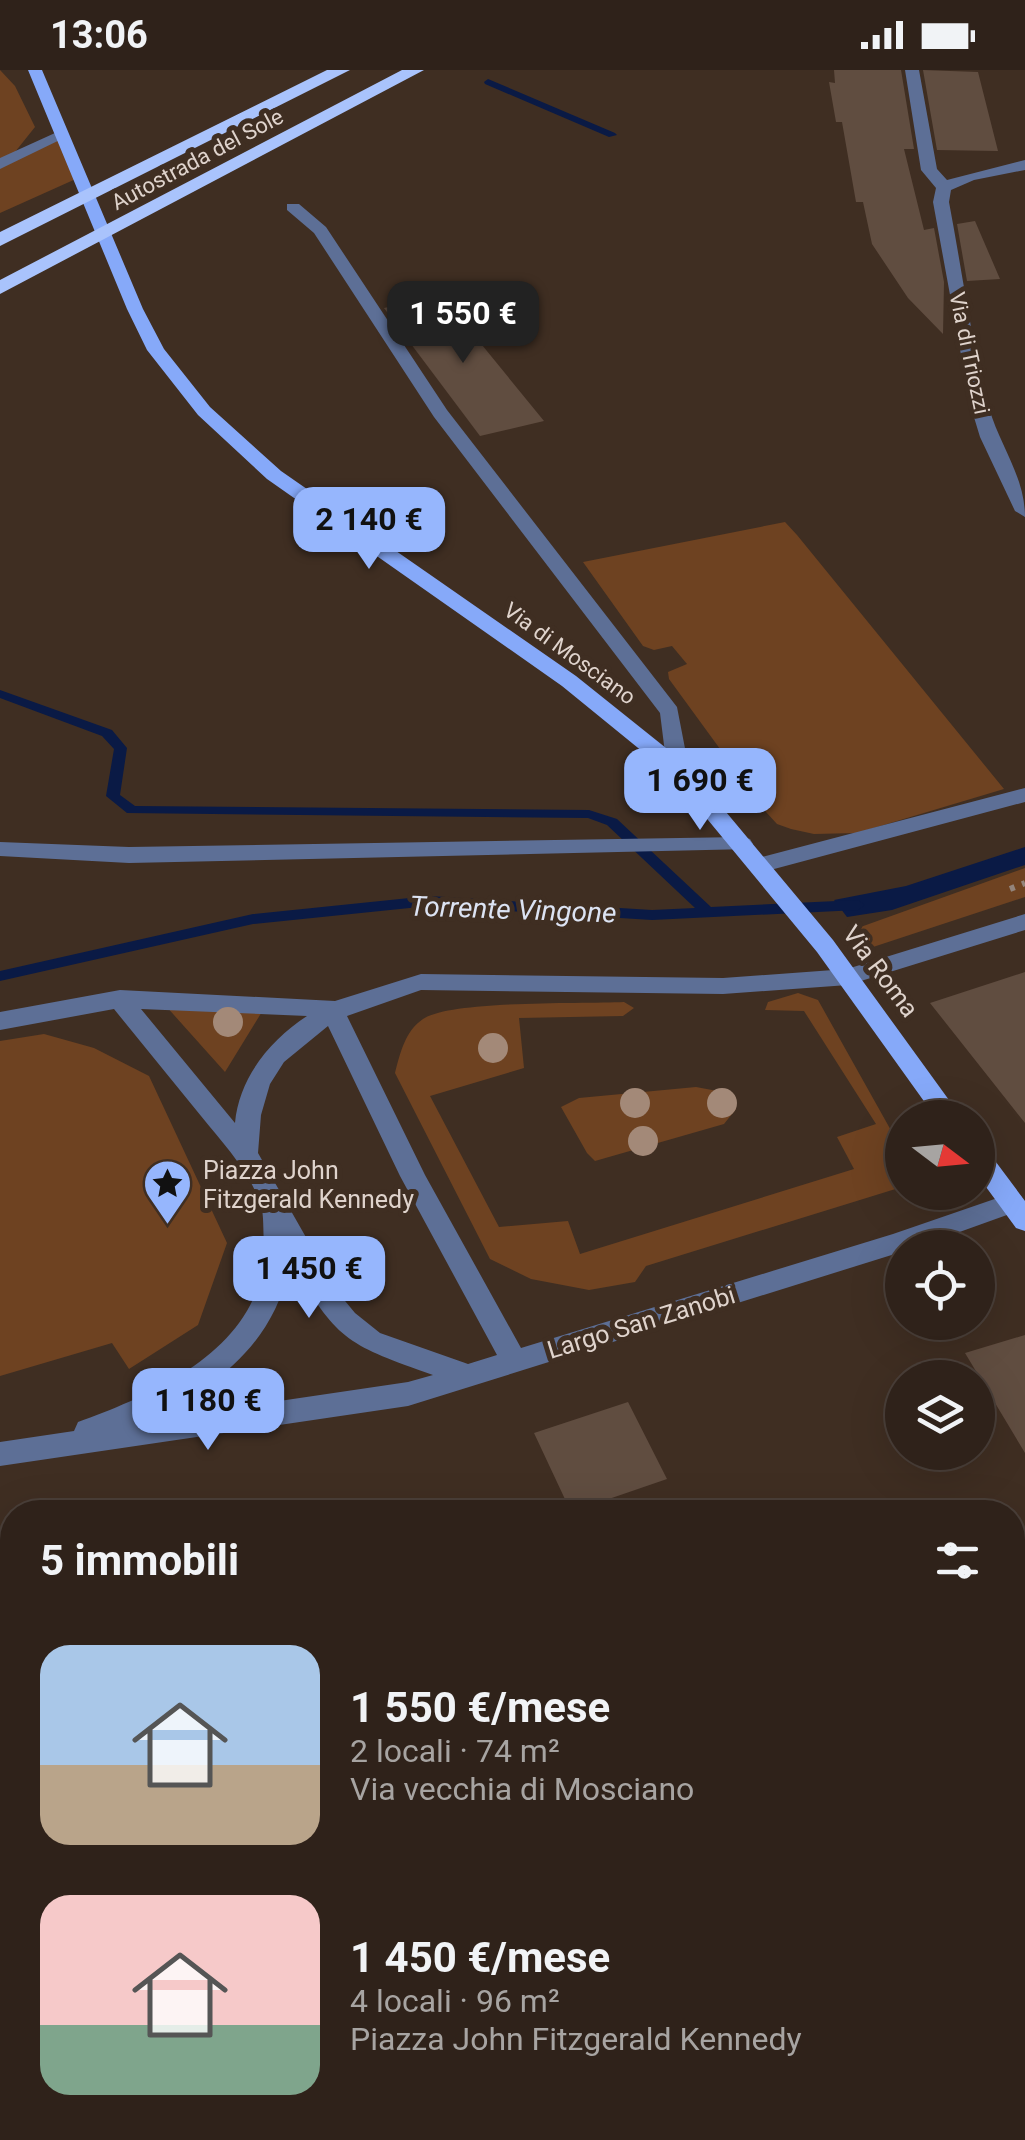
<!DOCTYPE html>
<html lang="it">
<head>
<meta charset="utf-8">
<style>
  body { margin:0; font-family:Roboto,sans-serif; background:#3b2f27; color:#f1f3f6; height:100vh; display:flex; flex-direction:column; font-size:38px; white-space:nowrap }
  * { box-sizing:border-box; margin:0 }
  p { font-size:32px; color:#a7a4a2 }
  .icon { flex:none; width:55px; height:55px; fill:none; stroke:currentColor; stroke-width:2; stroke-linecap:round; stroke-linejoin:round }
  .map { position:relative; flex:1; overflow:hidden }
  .drawer { position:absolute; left:0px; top:1430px; width:1025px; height:640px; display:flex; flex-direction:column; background:#2f221a; border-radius:40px 40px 0 0; box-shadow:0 10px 40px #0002,0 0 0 2px #4a3f39 }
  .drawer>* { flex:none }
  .needle { width:65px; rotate:106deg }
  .controls { position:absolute; left:885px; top:1030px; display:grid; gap:20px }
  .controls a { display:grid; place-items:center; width:110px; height:110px; border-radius:50%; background:#2f221a; box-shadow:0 10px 40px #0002,0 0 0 2px #4a3f39; font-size:50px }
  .price { position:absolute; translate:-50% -85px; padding:0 22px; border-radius:20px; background:#96b6fd; color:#111; font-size:32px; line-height:65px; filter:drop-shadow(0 2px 5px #0008) }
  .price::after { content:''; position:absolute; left:50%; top:60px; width:30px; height:22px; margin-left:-15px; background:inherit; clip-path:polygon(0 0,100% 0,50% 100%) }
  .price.on { background:#222; color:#fff }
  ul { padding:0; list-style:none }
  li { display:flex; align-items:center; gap:30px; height:250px; padding:0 40px }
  li span { display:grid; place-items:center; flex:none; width:280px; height:200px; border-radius:30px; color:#555 }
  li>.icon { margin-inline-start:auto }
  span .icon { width:120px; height:120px; fill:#fffc; stroke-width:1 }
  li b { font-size:42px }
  h2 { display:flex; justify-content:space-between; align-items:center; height:120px; padding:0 40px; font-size:42px }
  .status { display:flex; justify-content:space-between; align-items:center; height:70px; padding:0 50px; background:#2f221a; direction:ltr }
  .status svg { height:28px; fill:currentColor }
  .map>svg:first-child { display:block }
</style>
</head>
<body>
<div class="status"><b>13:06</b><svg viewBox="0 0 49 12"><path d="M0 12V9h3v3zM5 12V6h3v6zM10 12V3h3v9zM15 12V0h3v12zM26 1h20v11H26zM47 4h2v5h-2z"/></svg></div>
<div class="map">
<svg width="1025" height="2070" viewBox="0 0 1025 2070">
  <rect width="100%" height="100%" fill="#3f2e22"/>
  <path fill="#6e4221" d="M0 0 15 16 35 57 11 87 60 66 78 108 0 143Z
    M785 452 797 465 1004 719 857 763 814 764 791 759 777 754 766 742 669 609 668 602 687 594 672 576 654 580 643 576 583 492Z
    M1025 798V827L870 878 855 859Z
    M798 923 818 930 902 1080V1117L646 1196 635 1212 589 1220 531 1209 490 1189 395 1003C400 984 405 961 423 949 451 930 584 934 624 932L634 938 623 946 519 948 524 998 430 1026 499 1157 568 1151 580 1184 854 1099 837 1067 876 1054 804 941 765 940 768 932Z
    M268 932 225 1002 165 935Z
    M44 964 94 978 149 1006 227 1173 198 1255 129 1299 112 1273 0 1306V971Z
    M696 1017 728 1023 736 1039 724 1054 595 1091 587 1083 561 1037 579 1028Z"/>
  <path fill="#0a1a45" d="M1025 777V795L892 840 847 847 834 830 906 816Z"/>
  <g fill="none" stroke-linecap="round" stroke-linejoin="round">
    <path fill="#0a1a45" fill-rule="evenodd" d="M488 9 615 63 617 65 609 67 485 14 484 12Z
      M0 620 112 660 127 678 120 725 135 736 589 740 617 749 711 837 858 830 865 835 858 840 652 850 429 836 253 854 0 911V901L253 844 429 826 652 840 695 838 607 755 588 748 127 743 106 726 114 679 102 666 0 628Z"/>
  </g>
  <path fill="#604d40" d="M834 0H901L914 79H904L924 160 934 158 944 212 943 264 908 228 872 174 863 132H856L842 52H836L829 12 835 13Z
    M923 0 978 2 998 81 937 80Z
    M975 151 1000 209 967 211 957 154Z
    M442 226 544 351 480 366 384 238Z
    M1025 902V1053L930 933Z
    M1025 1265V1383L965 1283Z
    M628 1332 667 1409 571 1442 534 1363Z"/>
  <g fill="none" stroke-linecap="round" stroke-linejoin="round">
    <path stroke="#93847b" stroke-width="6" stroke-dasharray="5 8" stroke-linecap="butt" d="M1010 819 1025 813"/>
    <path fill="#5d6f96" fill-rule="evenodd" d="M905 0H919L937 99 947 110 1025 90V100L974 110 951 120 949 132C962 200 971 271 989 338 1000 376 1025 407 1025 447L1015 441 980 367 970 334 933 132 936 118 921 100Z
      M55 63 68 66 0 99V88Z
      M287 134H299L326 157 447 340 677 637 689 699 686 704 678 706 667 699 660 643 434 347 314 163 287 140Z
      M1025 718V732L759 803 748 795 751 790Z
      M742 767 750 769 753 774 750 779 129 793 0 786V772L129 777Z
      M1025 844V860L848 915 723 924 421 920 347 946 425 1105 521 1278 893 1164 1012 1123 1021 1126 1025 1133 1021 1140 915 1178H902L898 1183 408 1336 0 1396V1372L74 1361 78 1352C158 1323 267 1275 264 1173 263 1162 264 1145 261 1135 250 1102 223 1073 201 1046 172 1010 143 975 114 939L0 960V942L120 920 335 931 421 904 723 908 847 899ZM141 939 307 946C270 970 239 1008 235 1053ZM328 956 400 1106 497 1285 468 1294 380 1263 355 1243 336 1220 258 1083 261 1045 270 1014 284 992ZM290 1188C336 1271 346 1274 433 1305L408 1312 144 1351C215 1321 280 1269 290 1188Z"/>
    <path fill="#86a9f9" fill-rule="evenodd" d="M28 0H42L143 239 164 279 210 337 281 401 576 606 686 694 833 870 962 1048H936L817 882 670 704 562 616 267 409 198 345 147 280 127 239Z
      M978 1077 987 1080 1025 1131V1161L1016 1158 978 1106Z"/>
    <path fill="#a9c3fc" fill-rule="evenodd" d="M327 0H350L0 176V162Z
      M402 0H424L0 224V210Z"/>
  </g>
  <g fill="#a38978">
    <circle cx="228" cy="952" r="15"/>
    <circle cx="493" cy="978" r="15"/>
    <circle cx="635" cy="1033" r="15"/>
    <circle cx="722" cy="1033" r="15"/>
    <circle cx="643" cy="1071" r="15"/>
  </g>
  <defs>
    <symbol id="sight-pin" viewBox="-11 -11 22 30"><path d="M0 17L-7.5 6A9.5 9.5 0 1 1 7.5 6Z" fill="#96b6fd" stroke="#3f2e22"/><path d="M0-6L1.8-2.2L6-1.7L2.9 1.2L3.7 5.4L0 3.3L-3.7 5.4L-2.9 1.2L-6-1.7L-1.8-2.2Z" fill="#111"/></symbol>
  </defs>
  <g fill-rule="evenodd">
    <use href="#sight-pin" x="140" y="1086" width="55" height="75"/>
  </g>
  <g text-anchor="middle" stroke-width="10" stroke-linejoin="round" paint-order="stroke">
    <g font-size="22" fill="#dfd3cc" stroke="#3f2e22">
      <text transform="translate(197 89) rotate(-28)" y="8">Autostrada del Sole</text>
      <text transform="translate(970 283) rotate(78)" y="8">Via di Triozzi</text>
      <text transform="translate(570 583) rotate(36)" y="8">Via di Mosciano</text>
    </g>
    <g font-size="25" fill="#dfd3cc" stroke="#3f2e22">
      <text transform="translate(881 901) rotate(53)" y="9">Via Roma</text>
      <text transform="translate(641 1252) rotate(-17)" y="9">Largo San Zanobi</text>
    </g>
    <g font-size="25" fill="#dfd3cc" stroke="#3f2e22" text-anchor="start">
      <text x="203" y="1109">Piazza John<tspan x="203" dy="29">Fitzgerald Kennedy</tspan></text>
    </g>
    <g font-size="28" font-style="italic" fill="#dce3f3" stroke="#3f2e22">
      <text transform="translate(513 839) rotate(2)" y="10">Torrente Vingone</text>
    </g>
  </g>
</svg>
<div class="controls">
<a><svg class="needle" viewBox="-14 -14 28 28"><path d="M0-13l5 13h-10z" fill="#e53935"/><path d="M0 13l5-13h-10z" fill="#a7a4a2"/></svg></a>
<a><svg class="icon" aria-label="locate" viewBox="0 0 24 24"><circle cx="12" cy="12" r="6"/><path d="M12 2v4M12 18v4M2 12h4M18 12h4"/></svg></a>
<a><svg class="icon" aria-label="layers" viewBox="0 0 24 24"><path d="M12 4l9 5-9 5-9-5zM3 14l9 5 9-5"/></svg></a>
</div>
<b class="price on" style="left:463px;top:296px">1 550 €</b>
<b class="price" style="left:369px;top:502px">2 140 €</b>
<b class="price" style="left:700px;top:763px">1 690 €</b>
<b class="price" style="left:309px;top:1251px">1 450 €</b>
<b class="price" style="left:208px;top:1383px">1 180 €</b>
<section class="drawer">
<h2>5 immobili<svg class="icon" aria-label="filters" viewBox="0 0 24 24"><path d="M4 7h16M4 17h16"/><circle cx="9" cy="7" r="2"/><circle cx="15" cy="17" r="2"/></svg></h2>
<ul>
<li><span style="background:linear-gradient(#a9c7e8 60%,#b9a48a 0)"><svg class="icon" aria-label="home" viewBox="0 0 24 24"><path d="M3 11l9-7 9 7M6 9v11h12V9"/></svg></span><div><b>1 550 €/mese</b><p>2 locali · 74 m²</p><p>Via vecchia di Mosciano</p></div></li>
<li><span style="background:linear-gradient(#f6c9c9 65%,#7fa58c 0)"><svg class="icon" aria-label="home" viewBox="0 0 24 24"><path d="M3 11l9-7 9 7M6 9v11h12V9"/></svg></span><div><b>1 450 €/mese</b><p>4 locali · 96 m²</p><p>Piazza John Fitzgerald Kennedy</p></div></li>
</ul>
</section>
</div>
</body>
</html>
